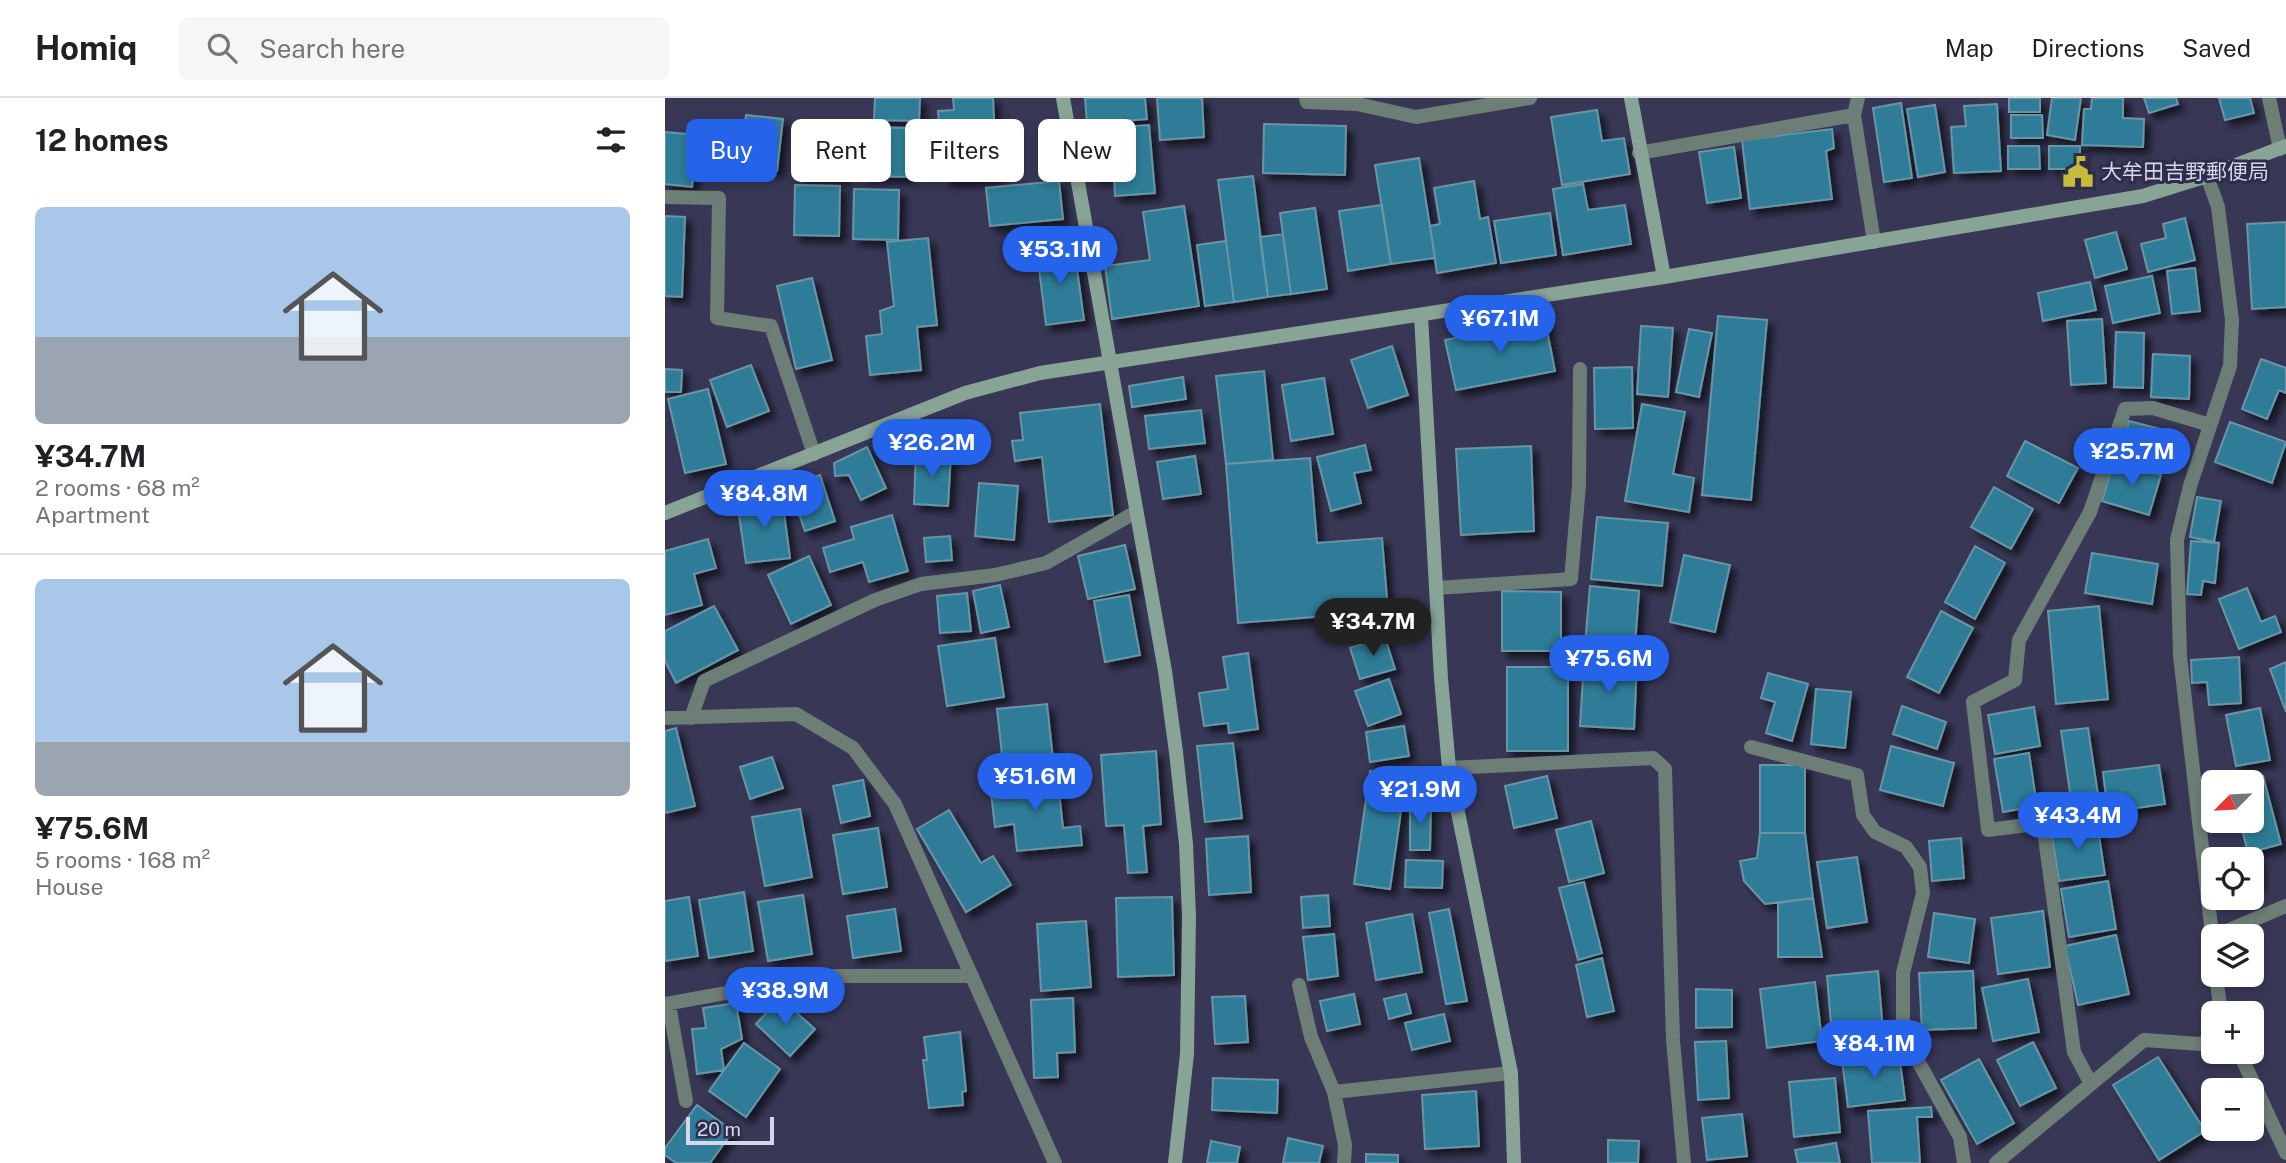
<!DOCTYPE html>
<html lang="en">
<head>
<meta charset="utf-8">
<style>
  body { margin:0; font-family:"Public Sans","Noto Sans JP",sans-serif; background:#f6f6f6; color:#202124; height:100vh; display:flex; flex-direction:column; font-size:26px; white-space:nowrap }
  * { box-sizing:border-box; margin:0 }
  p { font-size:23px; color:#757577 }
  .icon { flex:none; width:38px; height:38px; fill:none; stroke:currentColor; stroke-width:2; stroke-linecap:round; stroke-linejoin:round }
  .map { position:relative; flex:1; overflow:hidden }
  .details { display:flex; flex-direction:column; background:#fff; width:665px }
  .details>* { flex:none }
  .top-card { position:absolute; left:21px; top:21px; width:665px; height:63px; display:flex; gap:14px }
  .needle { width:46px; rotate:246deg }
  .fabs { position:absolute; left:1536px; top:672px; display:grid; gap:14px }
  .fabs a { display:grid; place-items:center; width:63px; height:63px; border-radius:10px; background:#fff; box-shadow:0 4px 10px #0003; font-size:35px }
  .scale { position:absolute; left:21px; bottom:18px; width:88px; box-sizing:border-box; padding-left:7px; border:4px solid #d6d6ea; border-top:0; font-size:19px; line-height:24px; white-space:nowrap; color:#d6d6ea; -webkit-text-stroke:5px #2e2d4b; paint-order:stroke }
  .price { position:absolute; translate:-50% -60px; padding:0 16px; border-radius:24px; background:#2563eb; color:#fff; font-size:23px; line-height:46px; filter:drop-shadow(0 2px 4px #0008) }
  .price::after { content:''; position:absolute; left:50%; top:42px; width:21px; height:16px; margin-left:-10px; background:inherit; clip-path:polygon(0 0,100% 0,50% 100%) }
  .price.on { background:#222; color:#fff }
  ul { padding:0; list-style:none }
  li { display:grid; align-content:center; gap:14px; height:371px; padding:0 35px }
  li+li { border-top:2px solid #e0e0e0 }
  li span { display:grid; place-items:center; height:217px; border-radius:10px; color:#555 }
  li>.icon { margin-inline-start:auto }
  span .icon { width:126px; height:126px; fill:#fffc; stroke-width:1 }
  li b { font-size:30px }
  h2 { display:flex; justify-content:space-between; align-items:center; height:84px; padding:0 35px; font-size:30px }
  .chip { padding:0 24px; border-radius:10px; background:#fff; box-shadow:0 4px 10px #0003; font-size:24px; line-height:63px }
  .chip.on { background:#2563eb; color:#fff }
  header { display:flex; align-items:center; gap:42px; box-sizing:border-box; height:98px; padding:0 35px; background:#fff; border-bottom:2px solid #e0e0e0 }
  header strong { font-size:33px }
  nav { display:flex; gap:38px; margin-inline-start:auto; font-size:24px }
  .search { width:490px; height:63px; background:#f6f6f6; display:flex; align-items:center; gap:18px; box-sizing:border-box; padding:0 24px; border-radius:10px; color:#757577; font-size:26px }
  main { display:flex; flex:1; min-height:0 }
  .map>svg:first-child { display:block }
</style>
</head>
<body>
<header>
<strong>Homiq</strong>
<div class="search"><svg class="icon" aria-label="search" viewBox="0 0 24 24"><circle cx="10" cy="10" r="6"/><path d="M15 15l6 6"/></svg>Search here</div>
<nav><a>Map</a><a>Directions</a><a>Saved</a></nav>
</header>
<main>
<section class="details">
<h2>12 homes<svg class="icon" aria-label="filters" viewBox="0 0 24 24"><path d="M4 7h16M4 17h16"/><circle cx="9" cy="7" r="2"/><circle cx="15" cy="17" r="2"/></svg></h2>
<ul>
<li><span style="background:linear-gradient(#a9c7e8 60%,#9aa5b1 0)"><svg class="icon" aria-label="home" viewBox="0 0 24 24"><path d="M3 11l9-7 9 7M6 9v11h12V9"/></svg></span><div><b>¥34.7M</b><p>2 rooms · 68 m²</p><p>Apartment</p></div></li>
<li><span style="background:linear-gradient(#a9c7e8 75%,#9aa5b1 0)"><svg class="icon" aria-label="home" viewBox="0 0 24 24"><path d="M3 11l9-7 9 7M6 9v11h12V9"/></svg></span><div><b>¥75.6M</b><p>5 rooms · 168 m²</p><p>House</p></div></li>
</ul>
</section>
<div class="map">
<svg width="1621" height="1065" viewBox="0 0 1621 1065">
  <defs>
    <filter id="shadow"><feDropShadow dx="6" dy="6" stdDeviation="3.5" flood-color="#0009"/></filter>
  </defs>
  <rect width="100%" height="100%" fill="#383756"/>
  <path fill="#2d7c97" stroke="#6a95a6" stroke-width="2" filter="url(#shadow)" d="M210 0H255L254 23 209 22Z
    M288 0H328L330 40 275 43 273 13 289 12Z
    M420 0H480L482 21 422 26Z
    M492 0H537L539 39 495 42Z
    M1344 0H1375V14H1344Z
    M1387 0H1416L1410 42 1382 37Z
    M1427 0H1458V20L1479 21 1478 49 1417 47 1419 11H1426Z
    M1479 0H1511L1513 6 1484 15Z
    M1554 0H1585L1589 15 1560 22Z
    M1236 5 1247 80 1219 84 1208 10Z
    M1332 6 1336 73 1289 75 1286 29 1301 28 1299 8Z
    M1270 7 1280 74 1253 79 1242 11Z
    M932 12 937 43 959 40 965 76 897 87 886 19Z
    M81 17 118 21 112 73 75 69Z
    M1346 17H1377L1378 40H1346Z
    M599 26 681 28 680 77 598 75Z
    M484 27 490 95 450 98 449 78 427 80 423 32Z
    M134 29 179 30 178 80 133 79Z
    M199 29 244 30 243 79 198 78Z
    M1167 31 1169 50 1161 53 1167 101 1085 111 1077 42Z
    M0 34 33 37 27 89 0 86Z
    M331 44 335 78 281 83 277 49Z
    M1343 48H1374L1375 71H1343Z
    M1384 48H1415V71H1384Z
    M1069 49 1076 100 1042 105 1034 54Z
    M754 60 770 160 726 166 710 67Z
    M588 78 603 199 569 204 553 82Z
    M394 83 398 121 325 128 321 90Z
    M809 83 815 121 823 119 831 165 772 175 765 128 775 126 769 90Z
    M918 86 923 112 960 107 966 146 898 157 888 91Z
    M130 87 175 88 174 138 129 137Z
    M189 91 234 92 233 142 188 141Z
    M717 107 726 166 683 173 674 113Z
    M519 108 534 208 447 221 440 168 485 162 478 114Z
    M650 110 662 191 626 196 615 115Z
    M885 115 891 157 836 165 829 123Z
    M0 118 20 119 17 199 0 198Z
    M1520 120 1530 162 1483 174 1476 146 1501 140 1498 126Z
    M1621 124V209L1587 211 1582 126Z
    M1451 134 1462 171 1430 180 1420 142Z
    M618 136 626 196 603 199 595 139Z
    M263 140 272 227 252 229 256 272 205 277 201 238 217 236 215 213 229 208 222 144Z
    M561 143 569 204 540 208 532 147Z
    M409 149 419 222 381 227 372 154Z
    M1530 170 1535 213 1507 216 1502 173Z
    M1487 178 1495 215 1448 225 1440 188Z
    M147 180 167 262 131 271 112 188Z
    M1425 184 1431 212 1378 223 1373 195Z
    M1053 218 1102 222 1086 402 1037 397Z
    M1437 221 1441 285 1406 287 1402 223Z
    M880 222 890 273 791 292 780 242Z
    M976 228 1008 230 1003 299 972 296Z
    M1024 231 1047 235 1034 299 1011 294Z
    M1451 234 1479 235 1478 290 1449 289Z
    M727 248 743 297 703 310 686 262Z
    M1488 256 1525 258 1524 301 1486 299Z
    M1596 261 1621 270V295L1614 292 1602 321 1577 311Z
    M86 267 104 313 62 329 45 282Z
    M967 269 968 330 930 331 929 270Z
    M0 271 17 272 16 294H0Z
    M599 273 608 362 561 366 551 278Z
    M518 279 521 301 467 309 464 288Z
    M659 280 668 336 626 343 617 287Z
    M43 291 61 366 20 375 3 301Z
    M435 306 448 417 384 424 377 359 350 363 347 343 358 342 355 315Z
    M977 306 1020 314 1008 376 1029 380 1024 414 960 403Z
    M536 312 540 345 484 351 480 318Z
    M1464 323 1503 333 1495 364 1456 354Z
    M1565 324 1621 344 1607 385 1550 364Z
    M1360 343 1413 370 1394 405 1342 378Z
    M700 347 706 372 689 375 696 405 666 413 652 359Z
    M866 348 869 433 796 437 791 351Z
    M202 349 221 390 196 402 184 377 170 378 169 365Z
    M251 354 286 356 283 408 249 406Z
    M530 358 536 396 498 401 492 364Z
    M645 360 652 445 717 440 723 513 573 525 561 366Z
    M1449 363 1496 377 1484 417 1437 403Z
    M155 377 170 423 140 433 124 387Z
    M314 385 353 388 349 442 310 438Z
    M1329 389 1368 411 1346 451 1306 429Z
    M117 399 125 460 81 465 72 404Z
    M1532 399 1556 403 1549 444 1525 439Z
    M227 417 243 473 204 484 198 464 165 474 158 450 189 441 186 429Z
    M932 419 1003 425 997 488 926 481Z
    M285 438 287 462 261 464 259 440Z
    M43 441 51 470 29 476 37 507 0 517V453Z
    M1526 443 1554 445 1550 485 1538 483 1536 497 1522 496Z
    M460 447 470 491 423 501 413 458Z
    M1310 448 1340 465 1310 521 1280 504Z
    M1427 455 1493 466 1487 506 1420 495Z
    M1019 457 1065 467 1050 534 1005 524Z
    M144 458 166 507 126 526 103 477Z
    M335 487 344 529 316 535 308 493Z
    M925 488 974 493 969 561 919 558Z
    M1582 490 1596 524 1610 518 1616 534 1574 551 1554 501Z
    M837 493 896 494V553H837Z
    M302 495 306 533 275 535 272 498Z
    M464 497 475 557 440 564 429 503Z
    M49 508 73 552 11 585 0 563V533Z
    M1434 508 1443 601 1391 606 1383 513Z
    M1276 513 1308 530 1274 595 1242 579Z
    M720 539 730 571 695 581 685 550Z
    M330 540 339 599 282 608 273 548Z
    M583 555 593 631 564 635 563 625 539 628 534 595 563 591 558 559Z
    M1574 559 1576 605 1544 607 1542 584 1527 585 1526 562Z
    M919 564 972 566 969 631 915 628Z
    M1621 564V614L1605 571Z
    M842 569H903V653H842Z
    M1103 575 1143 586 1127 643 1101 635 1110 604 1096 600Z
    M724 581 736 616 703 628 690 593Z
    M1151 591 1186 594 1180 650 1146 646Z
    M382 606 389 670 339 675 332 611Z
    M1237 608 1281 624 1272 651 1228 636Z
    M1369 609 1375 648 1330 656 1323 617Z
    M1595 610 1605 662 1571 668 1561 617Z
    M739 628 744 658 705 664 701 634Z
    M11 630 30 708 0 715V633Z
    M1423 630 1433 697 1406 701 1396 633Z
    M568 645 577 720 540 724 532 648Z
    M1226 648 1289 665 1278 708 1215 692Z
    M491 653 496 726 478 728 482 774 463 775 459 727 441 728 436 657Z
    M1364 655 1372 708 1338 714 1329 661Z
    M107 659 118 690 85 701 75 669Z
    M1095 667H1140V735H1095Z
    M1494 667 1500 706 1443 714 1438 674Z
    M705 673 741 678 725 791 689 786Z
    M392 675 398 730 415 728 417 747 352 753 349 726 330 729 326 695 346 693 344 679Z
    M882 678 892 720 849 730 840 688Z
    M1598 678 1616 746 1583 755 1575 723H1587V684H1573Z
    M198 682 205 718 176 725 168 688Z
    M745 704H766L765 752H745Z
    M135 711 147 779 100 788 87 719Z
    M284 712 316 765 328 758 346 787 301 814 252 731Z
    M926 723 939 775 904 784 891 732Z
    M1432 725 1440 777 1394 783 1386 732Z
    M213 730 222 789 178 796 168 737Z
    M1095 735H1140L1148 800 1100 806 1079 783 1075 763 1092 760Z
    M583 738 586 794 544 797 541 741Z
    M1296 740 1299 780 1267 783 1264 743Z
    M1558 758 1593 759V787L1587 788V761H1559Z
    M1192 759 1202 824 1162 830 1152 764Z
    M741 762 778 763 777 790 740 789Z
    M1443 783 1451 831 1404 839 1396 791Z
    M919 784 937 855 913 862 894 790Z
    M79 794 88 853 44 860 34 802Z
    M138 797 147 856 103 863 93 804Z
    M663 797 665 828 638 830 636 799Z
    M24 799 33 858 0 863V803Z
    M507 799 509 877 453 879 451 800Z
    M1148 800 1157 859H1113V805Z
    M230 811 236 853 188 860 182 818Z
    M784 811 802 903 781 906 764 815Z
    M1378 813 1385 869 1333 876 1326 820Z
    M1269 815 1310 821 1304 865 1263 859Z
    M747 816 757 874 711 882 701 825Z
    M421 823 426 889 376 893 372 826Z
    M669 836 673 878 643 882 638 839Z
    M1451 837 1464 896 1413 907 1400 848Z
    M937 860 949 913 922 919 911 867Z
    M1213 873 1218 933 1167 937 1162 878Z
    M1308 873 1311 930 1257 932 1254 875Z
    M1363 881 1374 934 1328 943 1317 890Z
    M1150 884 1157 943 1102 950 1095 891Z
    M1031 891 1067 892V929L1031 930Z
    M689 896 695 926 662 933 655 903Z
    M741 896 746 915 724 921 719 901Z
    M580 898 583 944 550 946 547 899Z
    M115 900 150 931 125 958 91 926Z
    M408 900 410 954 392 955 393 979 369 980 366 902Z
    M71 905 77 941 56 951 59 972 32 976 27 931 41 930 38 910Z
    M779 916 785 943 747 952 740 925Z
    M295 934 301 993 297 994 298 1007 264 1010 258 962H262L259 939Z
    M1061 943 1064 1000 1033 1002 1030 944Z
    M1368 944 1391 990 1355 1008 1332 962Z
    M79 945 115 971 81 1019 44 993Z
    M1234 955 1240 1002 1183 1009 1177 962Z
    M1493 959 1540 1033 1494 1062 1448 987Z
    M1314 961 1349 1025 1312 1046 1276 982Z
    M548 980 613 982 612 1015 547 1012Z
    M1170 980 1175 1034 1129 1039 1124 984Z
    M811 993 814 1048 760 1051 757 997Z
    M32 1007 68 1033 45 1065H11L0 1057V1050Z
    M1266 1009 1267 1019H1252L1255 1065H1207L1203 1013Z
    M1077 1016 1082 1058 1042 1062 1037 1020Z
    M623 1040 658 1048 654 1065H618Z
    M943 1042 974 1043 973 1065H943Z
    M546 1043 575 1049 572 1065H542Z
    M1171 1045 1175 1065H1133L1130 1052Z
    M701 1056 733 1057V1065H701Z"/>
  <g fill="none" stroke-linecap="round" stroke-linejoin="round">
    <path stroke="#6d7e76" stroke-width="14" d="M641 0 642 4 692 6 751 19 865 0
      M1604 0 1615 51
      M1189 17 1209 144
      M974 55 1189 17 1193 0
      M1542 78 1553 109 1567 222 1565 268 1525 388 1512 442 1515 558 1549 854
      M0 99 54 100 52 220 106 228 149 356
      M772 490 906 481 914 387 915 271
      M0 620 131 616 188 650 230 706 390 1065
      M26 620 39 583 210 502 256 486 330 477 381 465 471 414
      M1086 649 1192 677 1198 717 1210 734 1241 749 1255 769 1258 795 1238 875V936L1295 1039 1299 1065
      M784 670 988 660 1000 671 1008 942 1019 1065
      M1550 838 1621 808
      M1551 877 1556 915
      M634 887 646 939 669 994
      M0 906 154 878H307
      M4 907 21 1003
      M1574 954 1621 1055
      M1426 986 1409 954 1378 725 1323 732 1308 604 1350 582 1354 542 1425 414 1460 311 1488 310 1545 327
      M679 1065 680 1047 669 994 846 975
      M1331 1065 1479 942 1535 946 1549 942"/>
    <path stroke="#88a496" stroke-width="14" d="M398 0 500 573 511 654 521 746 524 818 522 956 510 1065
      M966 0 999 179
      M756 218 776 580 784 670 846 975 849 1065
      M0 415 300 295 375 275 999 179 1478 98 1542 78 1621 48"/>
  </g>
  <defs>
    <symbol id="civic-bare" viewBox="-9 -9 18 18"><path d="M-.6-6.5H3V-4.5H.6V-3L4-1V1h2V6H-6V1h2V-1L-.6-3ZM-1.2 2.5V6h2.4V2.5Z" fill="#c6bc3c" stroke="#2e2d4b" stroke-width="2.5" paint-order="stroke"/></symbol>
  </defs>
  <g fill-rule="evenodd">
    <use href="#civic-bare" x="1391" y="52" width="44" height="44"/>
  </g>
  <g text-anchor="middle" stroke-width="6" stroke-linejoin="round" paint-order="stroke">
    <g font-size="21" fill="#d6d6ea" stroke="#2e2d4b" text-anchor="start">
      <text x="1436" y="81">大牟田吉野郵便局</text>
    </g>
  </g>
</svg>
<div class="fabs">
<a><svg class="needle" viewBox="-14 -14 28 28"><path d="M0-13l5 13h-10z" fill="#e53935"/><path d="M0 13l5-13h-10z" fill="#757577"/></svg></a>
<a><svg class="icon" aria-label="locate" viewBox="0 0 24 24"><circle cx="12" cy="12" r="6"/><path d="M12 2v4M12 18v4M2 12h4M18 12h4"/></svg></a>
<a><svg class="icon" aria-label="layers" viewBox="0 0 24 24"><path d="M12 4l9 5-9 5-9-5zM3 14l9 5 9-5"/></svg></a>
<a>+</a>
<a>−</a>
</div>
<div class="scale">20 m</div>
<b class="price" style="left:395px;top:188px">¥53.1M</b>
<b class="price" style="left:835px;top:257px">¥67.1M</b>
<b class="price" style="left:267px;top:381px">¥26.2M</b>
<b class="price" style="left:1467px;top:390px">¥25.7M</b>
<b class="price" style="left:99px;top:432px">¥84.8M</b>
<b class="price on" style="left:708px;top:560px">¥34.7M</b>
<b class="price" style="left:944px;top:597px">¥75.6M</b>
<b class="price" style="left:370px;top:715px">¥51.6M</b>
<b class="price" style="left:755px;top:728px">¥21.9M</b>
<b class="price" style="left:1413px;top:754px">¥43.4M</b>
<b class="price" style="left:120px;top:929px">¥38.9M</b>
<b class="price" style="left:1209px;top:982px">¥84.1M</b>
<div class="top-card">
<a class="chip on">Buy</a>
<a class="chip">Rent</a>
<a class="chip">Filters</a>
<a class="chip">New</a>
</div>
</div>
</main>
</body>
</html>
